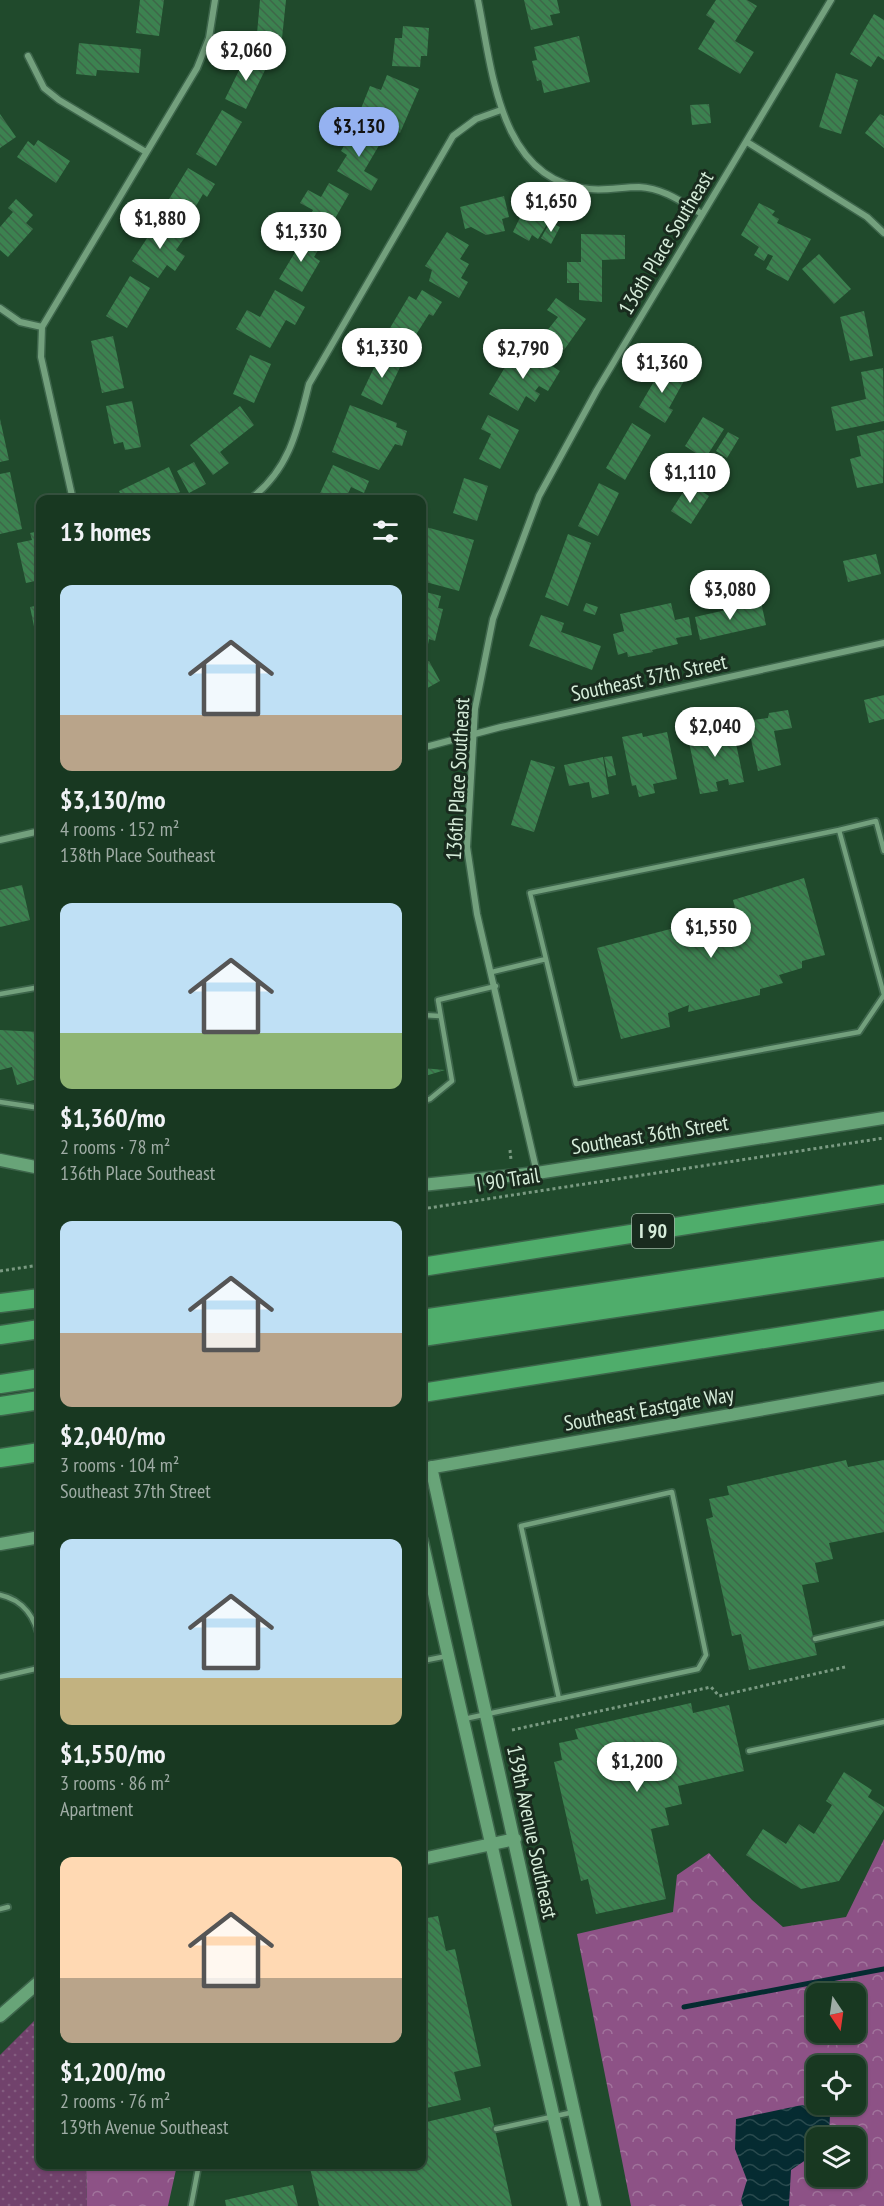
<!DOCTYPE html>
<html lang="en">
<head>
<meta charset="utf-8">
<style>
  body { margin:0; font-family:"PT Sans Narrow",sans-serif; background:#25432e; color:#f1f3f6; height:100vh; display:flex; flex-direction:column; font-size:22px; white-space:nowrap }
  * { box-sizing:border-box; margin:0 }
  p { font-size:20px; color:#9faca5 }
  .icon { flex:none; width:33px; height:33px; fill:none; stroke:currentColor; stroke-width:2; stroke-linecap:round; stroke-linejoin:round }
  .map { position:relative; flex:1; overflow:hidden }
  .side { position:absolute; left:36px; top:495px; width:390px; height:1674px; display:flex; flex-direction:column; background:#183821; border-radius:12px; box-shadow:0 2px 4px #0004,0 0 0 2px #36523f }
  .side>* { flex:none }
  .needle { width:39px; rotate:167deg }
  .tools { position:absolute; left:806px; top:1983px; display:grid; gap:12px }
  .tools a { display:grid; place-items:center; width:60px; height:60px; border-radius:12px; background:#183821; box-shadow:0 2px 4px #0004,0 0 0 2px #36523f; font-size:30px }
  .price { position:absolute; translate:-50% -51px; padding:0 14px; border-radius:21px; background:#fff; color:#222; font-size:20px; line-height:39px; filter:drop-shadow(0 2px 3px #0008) }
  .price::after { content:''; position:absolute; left:50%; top:36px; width:18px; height:14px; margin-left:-9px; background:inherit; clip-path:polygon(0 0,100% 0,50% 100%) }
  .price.active { background:#95b2f1; color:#111 }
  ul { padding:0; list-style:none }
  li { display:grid; align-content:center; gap:12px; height:318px; padding:0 24px }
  li span { display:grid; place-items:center; height:186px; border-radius:12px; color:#555 }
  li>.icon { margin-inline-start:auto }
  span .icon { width:108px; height:108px; fill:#fffc; stroke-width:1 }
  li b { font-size:26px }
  h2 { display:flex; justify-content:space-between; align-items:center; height:72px; padding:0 24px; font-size:26px }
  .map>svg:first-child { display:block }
</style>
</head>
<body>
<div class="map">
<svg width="884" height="2206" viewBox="0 0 884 2206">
  <defs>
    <pattern id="grass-dots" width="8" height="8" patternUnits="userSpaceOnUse" patternTransform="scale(1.5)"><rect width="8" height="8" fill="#71426c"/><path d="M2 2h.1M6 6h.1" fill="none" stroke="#845e80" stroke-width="1.8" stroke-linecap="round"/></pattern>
    <pattern id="forest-crowns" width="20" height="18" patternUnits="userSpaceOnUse" patternTransform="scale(1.5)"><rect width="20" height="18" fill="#8d5286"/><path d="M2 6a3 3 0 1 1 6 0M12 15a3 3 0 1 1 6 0" fill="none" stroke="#a1749c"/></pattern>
    <pattern id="water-waves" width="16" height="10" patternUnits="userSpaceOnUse" patternTransform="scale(1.5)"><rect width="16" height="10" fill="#052b31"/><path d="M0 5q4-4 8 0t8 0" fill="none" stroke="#294a4e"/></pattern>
    <pattern id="building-back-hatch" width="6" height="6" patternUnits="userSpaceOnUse" patternTransform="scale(1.5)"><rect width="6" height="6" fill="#3c8250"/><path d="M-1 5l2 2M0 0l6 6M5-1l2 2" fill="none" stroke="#3e6749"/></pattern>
  </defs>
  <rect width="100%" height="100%" fill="#204a2c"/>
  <path fill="url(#grass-dots)" d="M40 2015V2164L86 2165 87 2206H0V2055Z"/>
  <path fill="url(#forest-crowns)" fill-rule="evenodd" d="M884 1839V2206H631L577 1934 673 1912 677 1875 709 1853 752 1900 783 1927 846 1917ZM816 1994H855V2032H816ZM816 2066H855V2104H816ZM816 2138H855V2176H816Z
    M86 2165H177L168 2206H87Z"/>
  <path fill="url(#water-waves)" d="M802 2105 830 2114 829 2137 816 2138V2153L791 2170 789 2206H743L741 2200 747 2180 735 2149 736 2119Z"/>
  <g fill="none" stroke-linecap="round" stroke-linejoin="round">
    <path stroke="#052b31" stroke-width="5" d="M684 2007 884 1969"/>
  </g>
  <path fill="url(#building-back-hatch)" d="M140 0H164L159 36 136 33Z
    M260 0H286L281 48 256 45Z
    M524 0H557L560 13 550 15 553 25 531 30Z
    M716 0H747L757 6 735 41 754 52 740 74 698 49 715 21 706 15Z
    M874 14 884 20V60L878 56 871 67 850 54Z
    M403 26 429 28 427 56H421L420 67 392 66 395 38H402Z
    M579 36 590 82 544 93 541 80 537 81 532 61 537 60 534 47Z
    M79 43 141 49 139 73 97 70 96 76 76 74Z
    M246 56 267 66 246 109 225 99Z
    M836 73 858 80 841 134 819 127Z
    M387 75 419 89 400 133 358 116 370 86 381 90Z
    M709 104 711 123 692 125 690 105Z
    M222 110 242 122 216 166 196 154Z
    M0 114 16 137 0 148Z
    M880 114 884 116V148L865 133Z
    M355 127 381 142 364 171 378 179 371 191 337 171 347 155 341 151Z
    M38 140 70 161 56 183 17 157 28 141 34 146Z
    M188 168 215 184 207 197 203 194 186 223 163 209Z
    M329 183 349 194 325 236 305 225 313 210 300 203 308 190 321 197Z
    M504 196 509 217 502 219 505 231 486 235 471 227 465 229 460 207Z
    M16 199 33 215 26 223 33 229 8 257 0 250V227L13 212 8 208Z
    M759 203 775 211 772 215 779 219 777 223 811 239 788 281 766 269 773 256 768 254 764 261 754 255 759 247 741 235Z
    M525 207 549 221 538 239 532 235 529 241 513 232Z
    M159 220 185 237 176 250 185 256 175 271 167 265 158 278 132 261Z
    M550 222 560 227 551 244 541 238Z
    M295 232 320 247 314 257 320 261 302 292 279 279 297 249 288 244Z
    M447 232 469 245 460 259 469 264 461 278 468 282 459 298 429 281 432 270 425 266Z
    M581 234 625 235V259L602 260V302L579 300V283H567V262H581Z
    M819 254 851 289 834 304 802 269Z
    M130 276 150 288 127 328 106 316Z
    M275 290 305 307 295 325 286 320 270 348 236 329 247 310 260 317Z
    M422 290 442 302 433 316 429 314 412 341 390 328 409 296 416 300Z
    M556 298 586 319 564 350 557 345 548 357 534 347 558 317 547 310Z
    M864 311 873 356 850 361 840 317Z
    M113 336 124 388 102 393 91 341Z
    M524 349 560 371 548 391 539 386 535 391 540 394 535 402 526 396 518 411 489 394 511 357 517 360Z
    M381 353 402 363 382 405 361 395Z
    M250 355 271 364 254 403 233 394Z
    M663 366 685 379 669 408 673 410 665 423 639 407Z
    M883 368 884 421 836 431 831 407 866 399 861 372Z
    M132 401 141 447 125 450 123 442 114 444 106 406Z
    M350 405 397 423 396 427 407 431 402 446 395 444 379 470 332 452Z
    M240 406 254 425 220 452 229 463 213 475 190 445Z
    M488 415 519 430 500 469 479 459 491 434 481 429Z
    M703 417 724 429 705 459 685 446Z
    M0 419 9 460 0 462Z
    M632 423 651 435 625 480 606 468Z
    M884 430 883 483 857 488 850 459 861 456 857 436Z
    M728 432 739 438 727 458 716 451Z
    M194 462 206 484 189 493 177 471Z
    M333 465 369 481 364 493 351 487 345 500H317Z
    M169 467 180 492 163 500H123L119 491Z
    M10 472 22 529 0 534V474Z
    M464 478 488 486 477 521 453 513Z
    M599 483 619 493 598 536 578 526Z
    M689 483 709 496 691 524 671 511Z
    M422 526 474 540 459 591 422 581Z
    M40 531V580L26 583 17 543 32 540 30 533Z
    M568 534 591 543 568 606 545 597Z
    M876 554 881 574 848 582 843 561Z
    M422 591 441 596 438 608 443 609 435 641 429 639 427 650 422 649Z
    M761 602 766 625 700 640 695 617Z
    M586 603 598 607 595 615 583 611Z
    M671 603 675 620 689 617 692 635 676 638 678 644 652 650 653 652 628 657 627 652 618 655 613 634 624 631 620 614Z
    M40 605V646H38L30 607Z
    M541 615 564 623 561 632 601 646 592 670 529 646Z
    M429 661 440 681 422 691V665Z
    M884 695V719L869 723 864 700Z
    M788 710 792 728 774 731 781 765 758 771 747 721 768 718 769 713Z
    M732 724 744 782 729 785 728 779 716 782 718 791 700 794 687 733Z
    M667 732 677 779 653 784 655 793 639 797 636 785 632 786 622 737 642 733 643 737Z
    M612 756 616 775 608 777 604 757Z
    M603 757 609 794 592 798 589 782 569 786 564 765Z
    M531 760 555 767 534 832 511 825Z
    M40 878V903H39L34 879Z
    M804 878 825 955 802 961V968L779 975 783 983 760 989V995L688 1012 689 1005 668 1013 670 1027 621 1039 597 948 736 912 733 900Z
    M22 885 30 920 0 927V890Z
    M0 1030 40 1032V1078L17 1085 12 1067 0 1070Z
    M422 1068 445 1070 422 1077Z
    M846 1460 848 1467 884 1460V1532L829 1543 833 1559 815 1563 819 1582 802 1585 817 1655 749 1670 741 1634 732 1636 706 1519 713 1517 709 1499 729 1495 727 1486Z
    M691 1703 693 1713 729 1705 744 1771 678 1786 682 1804 665 1808 669 1825 651 1829 666 1899 596 1914 588 1879 581 1881 554 1762 562 1760 559 1743 578 1739 575 1729Z
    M844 1772 872 1790 868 1797 884 1807V1810L839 1881 801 1889 746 1855 763 1829 786 1844 799 1824 814 1834 832 1805 826 1801Z
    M438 1916 446 1951 455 1949 481 2066 454 2072 461 2100 422 2109V1919Z
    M490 2107 512 2206H319L309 2164H422V2123Z
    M293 2185 298 2206H226L225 2200Z"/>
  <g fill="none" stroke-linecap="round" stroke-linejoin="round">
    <defs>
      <path id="lane" d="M546 959 530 893 839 830
        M492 972 546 959 576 1084 859 1032 884 995
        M0 994 40 987
        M884 995 839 830 876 821 884 851
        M422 1015 440 1016
        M422 1101 430 1099 452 1081 438 1000 496 986
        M0 1102 40 1108
        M0 1595C24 1600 36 1619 40 1642
        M815 1639 884 1623
        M422 1661 447 1656
        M0 1677 35 1669 40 1664
        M464 1719 698 1669 706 1655 672 1492 521 1526 559 1699
        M749 1751 884 1722
        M422 1791V1800
        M0 1909 8 1907
        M496 2129 574 2112
        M191 2206 199 2164"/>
      <path id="street" d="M478 0C492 69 499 181 589 189 606 191 622 187 639 187 663 188 682 202 702 214
        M28 56 44 88 59 100 146 152
        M747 142 867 217 884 233
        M0 308 20 322 42 327
        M73 500 41 357 42 327 197 68 209 38 215 0
        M249 500C289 471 298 429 309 384L453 136 476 119 501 110
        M422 748 501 727 884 643
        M0 840 40 831
        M537 1173 477 914 467 847 475 709 493 619 539 496 597 390 831 0"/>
      <path id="secondary" d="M0 1160 40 1168
        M422 1185 537 1173 884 1118
        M431 1467 595 2206
        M422 1469 884 1388
        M422 1541 574 2206
        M0 1544 40 1537
        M422 1859 515 1839
        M0 2016 40 1981"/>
      <path id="highway" d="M422 1267 884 1194
        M0 1303 40 1298
        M422 1319 884 1250
        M0 1335 40 1329
        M422 1337 884 1268
        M0 1384 40 1378
        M422 1393 884 1320
        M0 1406 40 1400
        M0 1458 40 1452"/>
    </defs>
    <use href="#lane" stroke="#3d654b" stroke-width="8"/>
    <use href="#street" stroke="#3d654b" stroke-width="9"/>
    <use href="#secondary" stroke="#3d654b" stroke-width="15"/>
    <use href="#highway" stroke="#3d654b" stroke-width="21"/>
    <path stroke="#7a9a82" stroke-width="3" stroke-dasharray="3 3" stroke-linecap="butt" d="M510 1150 511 1160
      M422 1209 884 1138
      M0 1271 40 1265
      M512 1730 711 1687 719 1696 845 1667"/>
    <use href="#lane" stroke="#73a07d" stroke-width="4.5"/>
    <use href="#street" stroke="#73a07d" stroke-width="6"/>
    <use href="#secondary" stroke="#68a478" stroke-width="12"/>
    <use href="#highway" stroke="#4fad6b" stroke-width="18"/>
  </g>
  <g text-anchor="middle" stroke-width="6" stroke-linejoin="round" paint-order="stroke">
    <rect fill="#192b1e" stroke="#9db3a2" stroke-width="1.5" x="632" y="1214" width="42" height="34" rx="4.5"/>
    <g font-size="20" font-weight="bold" fill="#d6edda">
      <text x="653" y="1238">I 90</text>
    </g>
    <g font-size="21" fill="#d6edda" stroke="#192b1e">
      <text transform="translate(666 243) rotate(-59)" y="7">136th Place Southeast</text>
      <text transform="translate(649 678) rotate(-12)" y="7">Southeast 37th Street</text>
      <text transform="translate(458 779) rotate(-87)" y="7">136th Place Southeast</text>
      <text transform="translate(650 1135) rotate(-9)" y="7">Southeast 36th Street</text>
      <text transform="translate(508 1180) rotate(-9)" y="7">I 90 Trail</text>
      <text transform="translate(649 1409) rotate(-10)" y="7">Southeast Eastgate Way</text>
      <text transform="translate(532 1832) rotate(78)" y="7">139th Avenue Southeast</text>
    </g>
  </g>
</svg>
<div class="tools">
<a><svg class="needle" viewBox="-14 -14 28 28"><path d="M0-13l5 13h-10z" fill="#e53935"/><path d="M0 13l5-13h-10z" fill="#9faca5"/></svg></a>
<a><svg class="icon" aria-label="locate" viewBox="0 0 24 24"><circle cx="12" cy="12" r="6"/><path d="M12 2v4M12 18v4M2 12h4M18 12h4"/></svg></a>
<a><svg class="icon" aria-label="layers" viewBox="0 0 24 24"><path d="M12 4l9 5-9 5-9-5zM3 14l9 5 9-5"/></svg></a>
</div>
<b class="price" style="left:246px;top:82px">$2,060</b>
<b class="price active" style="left:359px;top:158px">$3,130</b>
<b class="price" style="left:551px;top:233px">$1,650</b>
<b class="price" style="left:160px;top:250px">$1,880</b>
<b class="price" style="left:301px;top:263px">$1,330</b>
<b class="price" style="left:382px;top:379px">$1,330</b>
<b class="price" style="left:523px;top:380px">$2,790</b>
<b class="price" style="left:662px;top:394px">$1,360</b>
<b class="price" style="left:690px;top:504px">$1,110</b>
<b class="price" style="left:730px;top:621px">$3,080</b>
<b class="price" style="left:715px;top:758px">$2,040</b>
<b class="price" style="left:711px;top:959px">$1,550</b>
<b class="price" style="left:637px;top:1793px">$1,200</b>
<section class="side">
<h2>13 homes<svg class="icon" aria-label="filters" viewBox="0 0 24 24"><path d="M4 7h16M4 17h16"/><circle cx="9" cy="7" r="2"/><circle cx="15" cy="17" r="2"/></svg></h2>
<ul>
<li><span style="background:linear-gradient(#bfe0f5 70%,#b9a48a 0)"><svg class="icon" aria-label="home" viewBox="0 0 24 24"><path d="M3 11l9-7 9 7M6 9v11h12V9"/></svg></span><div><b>$3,130/mo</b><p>4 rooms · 152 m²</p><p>138th Place Southeast</p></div></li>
<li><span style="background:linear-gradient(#bfe0f5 70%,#8fb573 0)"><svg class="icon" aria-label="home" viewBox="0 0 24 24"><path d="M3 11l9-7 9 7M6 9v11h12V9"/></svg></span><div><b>$1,360/mo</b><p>2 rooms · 78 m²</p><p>136th Place Southeast</p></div></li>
<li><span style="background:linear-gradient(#bfe0f5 60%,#b9a48a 0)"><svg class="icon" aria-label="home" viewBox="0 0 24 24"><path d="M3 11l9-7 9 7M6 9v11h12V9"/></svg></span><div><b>$2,040/mo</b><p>3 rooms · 104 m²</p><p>Southeast 37th Street</p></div></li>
<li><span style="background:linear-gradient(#bfe0f5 75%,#c2b280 0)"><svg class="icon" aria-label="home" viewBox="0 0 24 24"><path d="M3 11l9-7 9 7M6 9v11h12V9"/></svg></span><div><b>$1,550/mo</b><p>3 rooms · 86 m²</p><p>Apartment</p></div></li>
<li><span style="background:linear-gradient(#ffd9b3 65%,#b9a48a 0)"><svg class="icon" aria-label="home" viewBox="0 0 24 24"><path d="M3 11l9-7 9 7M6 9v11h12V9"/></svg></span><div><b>$1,200/mo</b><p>2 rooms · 76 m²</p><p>139th Avenue Southeast</p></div></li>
</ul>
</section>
</div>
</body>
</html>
